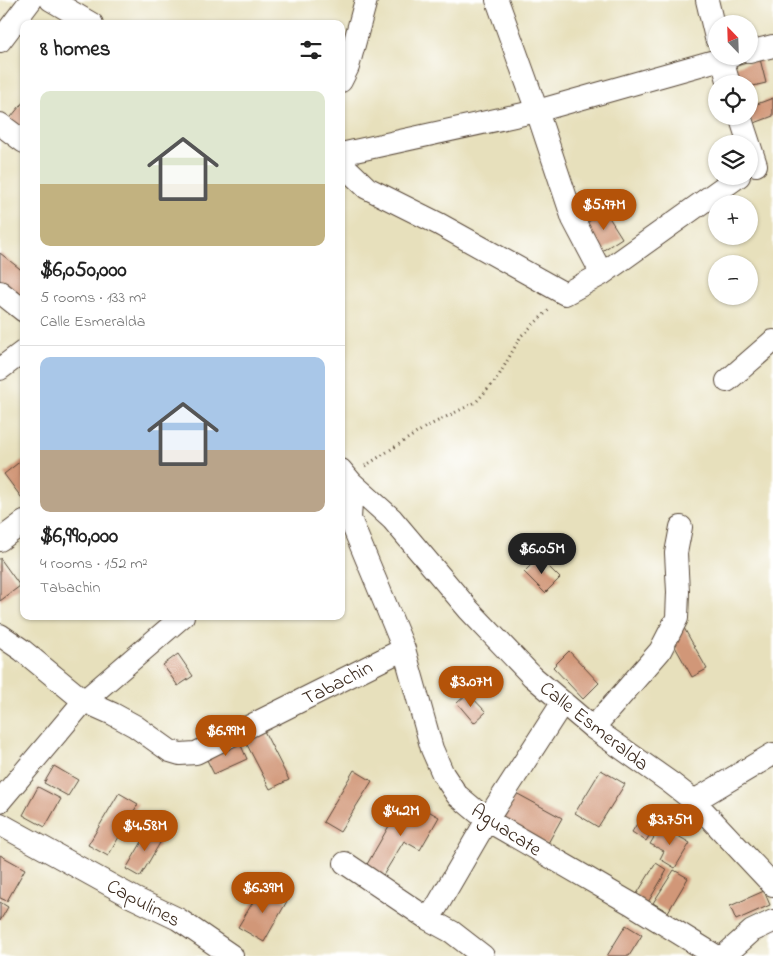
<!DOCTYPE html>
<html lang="en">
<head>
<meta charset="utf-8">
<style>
  body { margin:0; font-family:"Indie Flower",sans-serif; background:#f6f6f6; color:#222; height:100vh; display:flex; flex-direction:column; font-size:19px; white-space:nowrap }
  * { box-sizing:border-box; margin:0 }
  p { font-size:16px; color:#767676 }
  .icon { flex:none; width:28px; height:28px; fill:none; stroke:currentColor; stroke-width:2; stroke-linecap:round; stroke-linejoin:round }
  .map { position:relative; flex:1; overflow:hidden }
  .panel { position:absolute; left:20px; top:20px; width:325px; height:600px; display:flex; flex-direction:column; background:#fff; border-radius:10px; box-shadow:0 1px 4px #0004 }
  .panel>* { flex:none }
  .needle { width:32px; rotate:337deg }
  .buttons { position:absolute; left:708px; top:15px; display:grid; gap:10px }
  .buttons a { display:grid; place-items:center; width:50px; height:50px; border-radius:50%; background:#fff; box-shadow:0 1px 4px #0004; font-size:25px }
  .price { position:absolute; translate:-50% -42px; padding:0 11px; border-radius:18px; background:#b45309; color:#fff; font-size:16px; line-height:32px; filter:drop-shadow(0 1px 2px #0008) }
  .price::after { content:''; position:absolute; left:50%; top:30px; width:15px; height:11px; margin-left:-8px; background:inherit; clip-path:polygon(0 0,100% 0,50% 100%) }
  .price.current { background:#222; color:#fff }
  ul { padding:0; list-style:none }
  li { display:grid; align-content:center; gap:10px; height:265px; padding:0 20px }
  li+li { border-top:1px solid #e0e0e0 }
  li span { display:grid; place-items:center; height:155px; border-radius:10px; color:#555 }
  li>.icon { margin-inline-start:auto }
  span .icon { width:90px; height:90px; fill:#fffc; stroke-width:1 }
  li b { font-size:21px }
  h2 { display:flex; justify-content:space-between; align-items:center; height:60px; padding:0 20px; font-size:21px }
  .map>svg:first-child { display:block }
</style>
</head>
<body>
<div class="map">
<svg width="773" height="956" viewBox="0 0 773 956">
  <rect width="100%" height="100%" fill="#fff"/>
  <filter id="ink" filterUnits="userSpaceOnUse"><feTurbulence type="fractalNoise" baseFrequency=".02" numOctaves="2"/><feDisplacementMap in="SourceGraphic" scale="10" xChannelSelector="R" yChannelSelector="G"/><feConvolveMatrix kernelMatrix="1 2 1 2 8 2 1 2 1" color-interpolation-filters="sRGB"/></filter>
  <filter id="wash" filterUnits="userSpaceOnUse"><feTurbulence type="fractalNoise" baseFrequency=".0096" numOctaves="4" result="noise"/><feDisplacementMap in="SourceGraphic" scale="20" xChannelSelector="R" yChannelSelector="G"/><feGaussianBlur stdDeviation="1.12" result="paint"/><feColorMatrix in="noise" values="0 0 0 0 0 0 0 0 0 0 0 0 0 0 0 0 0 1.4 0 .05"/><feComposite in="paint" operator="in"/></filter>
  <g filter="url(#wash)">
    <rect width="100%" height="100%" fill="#e7e0bc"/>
    <g id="blocks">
      <path fill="#d19778" d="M760 59 766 83 749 87V84H737L733 67Z
        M773 98V116L752 124 749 116V107Z
        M24 101V126L19 131 7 122Z
        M605 211 622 238 602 251 585 224Z
        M0 253 24 272V308L0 290Z
        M22 460 24 462V501L4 474Z
        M539 557 560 578 545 593 524 572Z
        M0 558 20 586 0 601Z
        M684 628 707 669 692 677 669 636Z
        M569 651 599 683 583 699 553 667Z
        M178 654 193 676 178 686 163 665Z
        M468 693 486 712 474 723 457 703Z
        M262 727 289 780 270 789 243 737Z
        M239 741 247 759 214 774 205 756Z
        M54 766 78 780 68 796 44 783Z
        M354 770 372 781 340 832 323 822Z
        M601 770 625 784 598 827 575 813Z
        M38 787 61 799 45 827 23 815Z
        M119 793 138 804 108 856 88 845Z
        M516 793 562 818 547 845 501 820Z
        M405 798 439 817 420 850 404 841 379 882 362 873Z
        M647 807 661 816 646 841 632 832Z
        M661 826 690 843 675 868 660 859 664 851 650 844Z
        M150 828 164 836 140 877 126 869Z
        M0 855 25 869 7 901 0 898Z
        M656 863 667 870 647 904 635 897Z
        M674 870 688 878 668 912 653 903Z
        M262 887 287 901 264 942 238 927Z
        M764 891 770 905 736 920 730 906Z
        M0 902 8 907 0 921Z
        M626 925 642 935 629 956H607Z"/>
    </g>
  </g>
  <g filter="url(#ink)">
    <use href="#blocks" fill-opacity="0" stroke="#554536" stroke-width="1"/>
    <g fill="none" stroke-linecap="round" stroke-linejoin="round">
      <defs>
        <path id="minor" d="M51 0 92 24
          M497 0 537 111 573 219 602 274
          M707 0 716 38
          M0 41 31 0
          M749 52 773 46
          M721 56 729 84
          M341 81 348 67 366 0
          M740 116 756 165
          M0 124 24 142
          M341 154 537 111 732 56
          M341 163 367 188 439 224 565 294 602 274 739 176
          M0 292 24 311
          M0 369 24 351
          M727 381 773 341
          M341 470 352 483 392 519 469 610 532 676 593 728 671 783 694 801 773 885
          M352 483 350 519 404 649 432 749 443 774 457 795 487 820 630 903 716 956
          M0 540 24 522
          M0 635 22 650 84 701 113 714 135 726 170 751 180 754 196 753 404 649
          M593 728 660 651 677 618 678 592 676 553 681 527
          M0 801 84 701 183 616
          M694 801 773 754
          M0 824 134 898 178 919 232 956
          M345 863 428 919 452 932 483 956
          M428 919 437 906 487 820 563 702
          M724 956 752 931 773 921"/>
      </defs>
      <use href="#minor" stroke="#554536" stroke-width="24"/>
      <path stroke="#554536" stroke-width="3" stroke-dasharray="1 4" stroke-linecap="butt" d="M365 466 426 427 476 402 497 379 521 336 550 309"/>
      <use href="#minor" stroke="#fff" stroke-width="22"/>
    </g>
  </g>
  <g text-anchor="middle" stroke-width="4.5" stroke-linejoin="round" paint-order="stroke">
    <g font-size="20" fill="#3b2a1e" stroke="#fff">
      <text transform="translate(337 682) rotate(-27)" y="7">Tabachin</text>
      <text transform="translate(595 725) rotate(38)" y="7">Calle Esmeralda</text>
      <text transform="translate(507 829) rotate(33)" y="7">Aguacate</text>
      <text transform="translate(144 902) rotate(28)" y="7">Capulines</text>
    </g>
  </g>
</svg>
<div class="buttons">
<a><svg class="needle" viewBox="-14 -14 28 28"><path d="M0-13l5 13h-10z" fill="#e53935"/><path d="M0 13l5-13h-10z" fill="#767676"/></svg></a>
<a><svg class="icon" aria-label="locate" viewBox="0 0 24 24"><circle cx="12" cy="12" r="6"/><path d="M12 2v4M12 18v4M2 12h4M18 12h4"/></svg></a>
<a><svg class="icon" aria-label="layers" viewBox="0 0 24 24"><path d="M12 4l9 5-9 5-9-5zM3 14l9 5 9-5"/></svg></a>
<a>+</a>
<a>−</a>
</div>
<b class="price" style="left:604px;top:231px">$5.97M</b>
<b class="price current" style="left:542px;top:575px">$6.05M</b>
<b class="price" style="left:471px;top:708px">$3.07M</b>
<b class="price" style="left:226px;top:757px">$6.99M</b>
<b class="price" style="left:401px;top:837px">$4.2M</b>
<b class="price" style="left:670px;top:846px">$3.75M</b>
<b class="price" style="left:145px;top:852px">$4.58M</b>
<b class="price" style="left:263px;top:914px">$6.39M</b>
<section class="panel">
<h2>8 homes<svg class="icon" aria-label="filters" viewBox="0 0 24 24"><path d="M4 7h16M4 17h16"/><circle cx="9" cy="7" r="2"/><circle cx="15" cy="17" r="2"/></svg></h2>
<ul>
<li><span style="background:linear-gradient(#dfe7d0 60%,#c2b280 0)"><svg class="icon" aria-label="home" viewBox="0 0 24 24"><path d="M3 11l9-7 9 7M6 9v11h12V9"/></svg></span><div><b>$6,050,000</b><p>5 rooms · 133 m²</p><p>Calle Esmeralda</p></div></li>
<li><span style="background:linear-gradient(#a9c7e8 60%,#b9a48a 0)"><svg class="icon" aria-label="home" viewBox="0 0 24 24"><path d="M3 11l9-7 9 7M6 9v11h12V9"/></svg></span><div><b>$6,990,000</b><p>4 rooms · 152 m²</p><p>Tabachin</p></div></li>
</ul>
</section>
</div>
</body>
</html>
